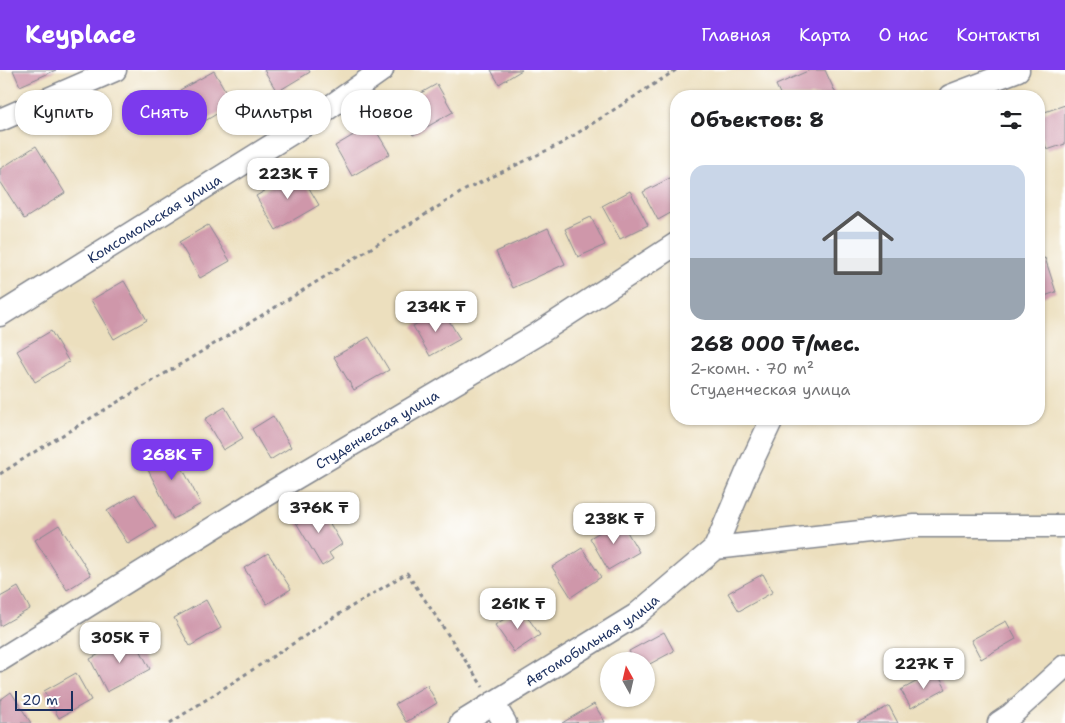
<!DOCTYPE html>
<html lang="ru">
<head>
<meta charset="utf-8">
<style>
  body { margin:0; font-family:"Shantell Sans",sans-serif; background:#f2f2f2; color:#202124; height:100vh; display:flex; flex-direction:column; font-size:19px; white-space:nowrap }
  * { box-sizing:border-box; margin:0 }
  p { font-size:16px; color:#757577 }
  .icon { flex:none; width:28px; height:28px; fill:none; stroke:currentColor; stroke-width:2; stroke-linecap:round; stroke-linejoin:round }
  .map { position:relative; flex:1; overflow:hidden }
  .panel { position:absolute; left:670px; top:20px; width:375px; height:335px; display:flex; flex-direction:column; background:#fff; border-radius:20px; box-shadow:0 1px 4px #0004 }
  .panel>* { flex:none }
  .banner { position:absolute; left:15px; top:20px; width:475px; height:45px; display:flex; gap:10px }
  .needle { width:32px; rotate:352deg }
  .tools { position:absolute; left:600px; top:582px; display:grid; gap:10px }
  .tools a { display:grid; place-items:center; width:55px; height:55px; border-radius:50%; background:#fff; box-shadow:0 1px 4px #0004; font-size:25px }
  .scale { position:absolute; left:15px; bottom:12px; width:58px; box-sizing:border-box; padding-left:5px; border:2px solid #1b2f5e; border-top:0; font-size:14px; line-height:18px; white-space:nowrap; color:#1b2f5e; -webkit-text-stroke:4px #fff; paint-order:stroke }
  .price { position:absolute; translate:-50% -42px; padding:0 11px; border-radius:10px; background:#fff; color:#222; font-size:16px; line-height:32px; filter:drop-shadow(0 1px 2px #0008) }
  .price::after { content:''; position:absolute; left:50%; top:30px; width:15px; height:11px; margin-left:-8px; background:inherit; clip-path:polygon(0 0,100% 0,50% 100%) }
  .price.current { background:#7c3aed; color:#fff }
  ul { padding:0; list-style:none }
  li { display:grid; align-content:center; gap:10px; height:265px; padding:0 20px }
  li+li { border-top:1px solid #e0e0e0 }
  li span { display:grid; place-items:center; height:155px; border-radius:15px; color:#555 }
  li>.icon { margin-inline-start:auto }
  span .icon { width:90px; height:90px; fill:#fffc; stroke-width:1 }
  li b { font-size:21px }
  h2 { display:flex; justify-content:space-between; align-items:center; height:60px; padding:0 20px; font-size:21px }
  .chip { padding:0 18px; border-radius:20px; background:#fff; box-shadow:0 1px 4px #0004; font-size:18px; line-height:45px }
  .chip.current { background:#7c3aed; color:#fff }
  header { display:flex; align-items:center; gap:30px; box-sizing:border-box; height:70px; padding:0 25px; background:#7c3aed; color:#fff }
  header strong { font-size:24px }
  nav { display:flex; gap:28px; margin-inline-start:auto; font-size:18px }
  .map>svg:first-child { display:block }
</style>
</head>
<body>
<header>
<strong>Keyplace</strong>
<nav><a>Главная</a><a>Карта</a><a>О нас</a><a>Контакты</a></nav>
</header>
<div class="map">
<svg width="1065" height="653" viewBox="0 0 1065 653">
  <rect width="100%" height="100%" fill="#fff"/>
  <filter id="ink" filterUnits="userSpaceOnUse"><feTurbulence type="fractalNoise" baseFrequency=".02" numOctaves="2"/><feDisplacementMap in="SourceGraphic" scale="10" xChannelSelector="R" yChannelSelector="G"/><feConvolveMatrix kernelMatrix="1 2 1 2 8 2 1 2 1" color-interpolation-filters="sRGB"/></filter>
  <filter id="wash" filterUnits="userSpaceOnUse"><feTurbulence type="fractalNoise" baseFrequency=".0096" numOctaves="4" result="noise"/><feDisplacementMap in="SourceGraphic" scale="20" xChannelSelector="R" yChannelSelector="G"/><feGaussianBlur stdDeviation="1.12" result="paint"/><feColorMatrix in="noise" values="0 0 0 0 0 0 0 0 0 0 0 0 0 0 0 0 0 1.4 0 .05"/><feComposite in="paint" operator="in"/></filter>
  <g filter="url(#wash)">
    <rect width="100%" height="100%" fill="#ecdfbe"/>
    <g id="blocks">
      <path fill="#cf97aa" d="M13 0H56L20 16Z
        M264 0H309L310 2 277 22Z
        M491 0H522L499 14Z
        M810 0H825L837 26H781L776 15Z
        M214 1 233 34 200 54 180 20Z
        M437 14 453 42 413 65 396 37Z
        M1065 35V74L1047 80 1039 58V44Z
        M372 54 390 84 352 106 335 76Z
        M36 76 65 123 24 149 0 111V99Z
        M299 101 319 135 276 160 256 126Z
        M672 107 676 114V140L658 150 643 122Z
        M630 121 648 155 620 169 602 136Z
        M591 147 605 175 578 187 565 159Z
        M208 155 230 191 200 208 179 172Z
        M548 158 565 194 513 218 496 182Z
        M1045 188 1056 222 1039 228V190Z
        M124 211 147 250 114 269 91 230Z
        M442 239 460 269 430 286 413 256Z
        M51 261 69 292 35 312 17 281Z
        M369 267 389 300 354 320 334 287Z
        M225 337 243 368 223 380 205 349Z
        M273 346 291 377 270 390 252 359Z
        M170 374 201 434 173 449 142 388Z
        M135 424 156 457 128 474 107 441Z
        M319 435 342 474 329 483 333 489 322 496 294 449Z
        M620 450 639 482 608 500 590 468Z
        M59 455 91 505 67 520 35 470Z
        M582 478 601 507 571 527 552 497Z
        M268 483 291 519 267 534 244 498Z
        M763 504 773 522 739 541 728 523Z
        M18 517 30 539 0 556V527Z
        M206 530 221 558 190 576 174 548Z
        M521 538 540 565 514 582 495 555Z
        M1006 551 1016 569 981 589 971 570Z
        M664 562 674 581 646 596V591H634L629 581Z
        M133 566 150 599 107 622 90 589Z
        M936 601 946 619 911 638 901 620Z
        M76 603 91 630 59 648 44 621Z
        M427 615 437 633 406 652 395 634Z
        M11 622 31 653H0V630Z
        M594 634 605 652 562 653Z
        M889 636 898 653H857Z"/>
    </g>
  </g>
  <g filter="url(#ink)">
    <use href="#blocks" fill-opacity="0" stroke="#84878e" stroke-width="1"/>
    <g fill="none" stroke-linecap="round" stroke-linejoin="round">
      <defs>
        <g id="minor">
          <path d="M950 26 1018 0"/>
          <path d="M0 50 115 0"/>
          <path id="s1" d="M0 245 303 56 382 0"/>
          <path d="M715 478 915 456H1065"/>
          <path id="s2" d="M0 590 255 432 536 265 676 174"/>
          <path d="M493 633 505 653"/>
          <path id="s3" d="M461 653 636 545 715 478 747 402 772 349"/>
          <path d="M999 653 1011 645 1065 596"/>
        </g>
      </defs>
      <use href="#minor" stroke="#84878e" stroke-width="25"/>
      <path stroke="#84878e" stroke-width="3" stroke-dasharray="4 4" stroke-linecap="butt" d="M0 404 36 381 279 235 465 120 562 73 676 0
        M170 653 331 549 407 503 483 617"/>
      <use href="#minor" stroke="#fff" stroke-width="22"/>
    </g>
  </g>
  <g text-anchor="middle" stroke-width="4" stroke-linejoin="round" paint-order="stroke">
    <g font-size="14" fill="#1b2f5e" stroke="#fff">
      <text dy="5" stroke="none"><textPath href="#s1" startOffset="182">Комсомольская улица</textPath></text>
      <text dy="5" stroke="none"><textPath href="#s2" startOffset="442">Студенческая улица</textPath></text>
      <text dy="5" stroke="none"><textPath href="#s3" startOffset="155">Автомобильная улица</textPath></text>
    </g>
  </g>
</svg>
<div class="tools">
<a><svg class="needle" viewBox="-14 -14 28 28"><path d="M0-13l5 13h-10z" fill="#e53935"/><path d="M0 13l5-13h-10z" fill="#757577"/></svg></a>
</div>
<div class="scale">20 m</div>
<b class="price" style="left:288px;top:130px">223K ₸</b>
<b class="price" style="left:436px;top:263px">234K ₸</b>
<b class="price current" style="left:172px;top:411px">268K ₸</b>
<b class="price" style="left:319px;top:464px">376K ₸</b>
<b class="price" style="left:614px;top:475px">238K ₸</b>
<b class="price" style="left:518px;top:560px">261K ₸</b>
<b class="price" style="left:120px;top:594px">305K ₸</b>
<b class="price" style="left:924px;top:620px">227K ₸</b>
<div class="banner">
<a class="chip">Купить</a>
<a class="chip current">Снять</a>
<a class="chip">Фильтры</a>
<a class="chip">Новое</a>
</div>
<section class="panel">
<h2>Объектов: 8<svg class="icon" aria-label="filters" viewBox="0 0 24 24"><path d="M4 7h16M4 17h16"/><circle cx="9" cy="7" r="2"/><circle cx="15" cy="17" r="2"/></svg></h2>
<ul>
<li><span style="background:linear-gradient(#c9d6e8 60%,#9aa5b1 0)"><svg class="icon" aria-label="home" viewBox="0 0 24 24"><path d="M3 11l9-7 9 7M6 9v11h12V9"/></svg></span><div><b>268 000 ₸/мес.</b><p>2-комн. · 70 m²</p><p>Студенческая улица</p></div></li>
</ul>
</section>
</div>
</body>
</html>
